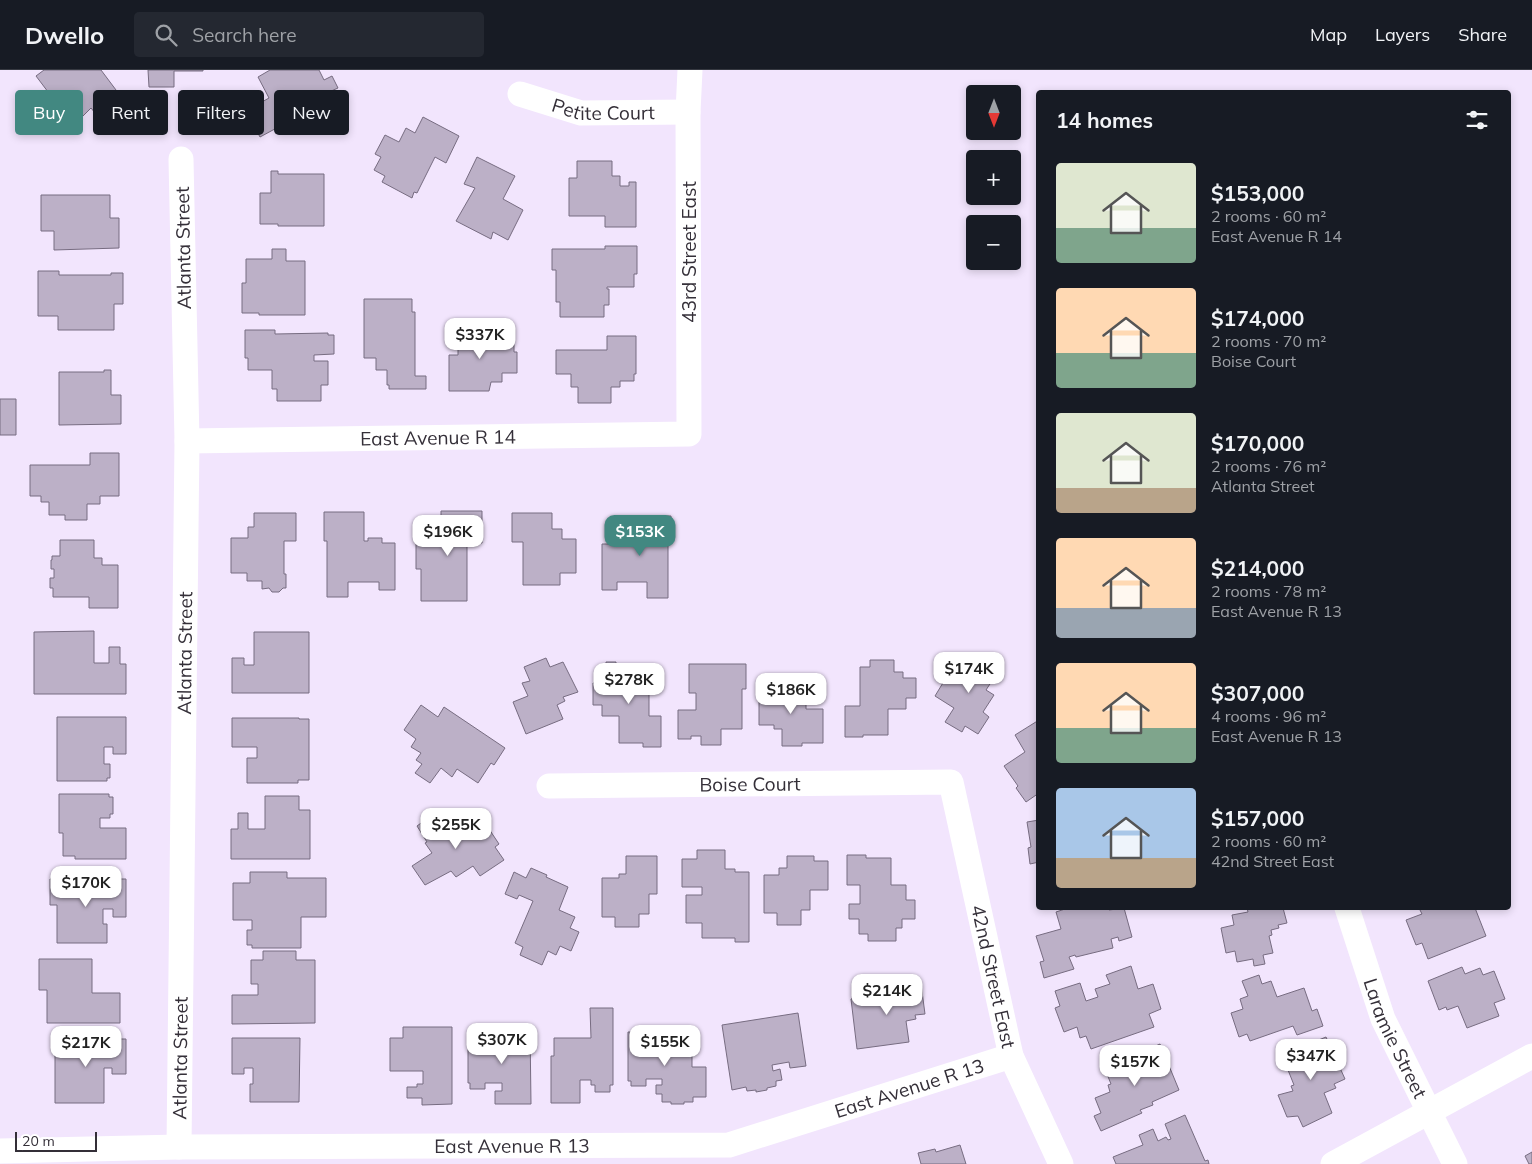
<!DOCTYPE html>
<html lang="en">
<head>
<meta charset="utf-8">
<style>
  body { margin:0; font-family:Mulish,sans-serif; background:#242831; color:#f1f3f6; height:100vh; display:flex; flex-direction:column; font-size:19px; white-space:nowrap }
  * { box-sizing:border-box; margin:0 }
  p { font-size:16px; color:#9ea1a6 }
  .icon { flex:none; width:28px; height:28px; fill:none; stroke:currentColor; stroke-width:2; stroke-linecap:round; stroke-linejoin:round }
  .map { position:relative; flex:1; overflow:hidden }
  .drawer { position:absolute; left:1036px; top:20px; width:475px; height:820px; display:flex; flex-direction:column; background:#171b24; border-radius:5px; box-shadow:0 2px 8px #0003 }
  .drawer>* { flex:none }
  .top-card { position:absolute; left:15px; top:20px; width:475px; height:45px; display:flex; gap:10px }
  .needle { width:32px; rotate:180deg }
  .controls { position:absolute; left:966px; top:15px; display:grid; gap:10px }
  .controls a { display:grid; place-items:center; width:55px; height:55px; border-radius:5px; background:#171b24; box-shadow:0 2px 8px #0003; font-size:25px }
  .scale { position:absolute; left:15px; bottom:12px; width:82px; box-sizing:border-box; padding-left:5px; border:2px solid #342f38; border-top:0; font-size:14px; line-height:18px; white-space:nowrap; color:#342f38; -webkit-text-stroke:4px #fff; paint-order:stroke }
  .price { position:absolute; translate:-50% -42px; padding:0 11px; border-radius:10px; background:#fff; color:#222; font-size:16px; line-height:32px; filter:drop-shadow(0 1px 2px #0008) }
  .price::after { content:''; position:absolute; left:50%; top:30px; width:15px; height:11px; margin-left:-8px; background:inherit; clip-path:polygon(0 0,100% 0,50% 100%) }
  .price.current { background:#428881; color:#fff }
  ul { padding:0; list-style:none }
  li { display:flex; align-items:center; gap:15px; height:125px; padding:0 20px }
  li span { display:grid; place-items:center; flex:none; width:140px; height:100px; border-radius:5px; color:#555 }
  li>.icon { margin-inline-start:auto }
  span .icon { width:60px; height:60px; fill:#fffc; stroke-width:1 }
  li b { font-size:21px }
  h2 { display:flex; justify-content:space-between; align-items:center; height:60px; padding:0 20px; font-size:21px }
  .tag { padding:0 18px; border-radius:5px; background:#171b24; box-shadow:0 2px 8px #0003; font-size:18px; line-height:45px }
  .tag.current { background:#428881; color:#fff }
  header { display:flex; align-items:center; gap:30px; box-sizing:border-box; height:70px; padding:0 25px; background:#171b24; border-bottom:1px solid #363941 }
  header strong { font-size:24px }
  nav { display:flex; gap:28px; margin-inline-start:auto; font-size:18px }
  .search { width:350px; height:45px; background:#242831; display:flex; align-items:center; gap:12px; box-sizing:border-box; padding:0 18px; border-radius:5px; color:#9ea1a6; font-size:19px }
  .map>svg:first-child { display:block }
</style>
</head>
<body>
<header>
<strong>Dwello</strong>
<div class="search"><svg class="icon" aria-label="search" viewBox="0 0 24 24"><circle cx="10" cy="10" r="6"/><path d="M15 15l6 6"/></svg>Search here</div>
<nav><a>Map</a><a>Layers</a><a>Share</a></nav>
</header>
<div class="map">
<svg width="1532" height="1094" viewBox="0 0 1532 1094">
  <rect width="100%" height="100%" fill="#f2e5fd"/>
  <path fill="#bcb0c7" stroke="#776c81" d="M44 0H101L131 40 109 60 91 38 83 46 80 42 70 51 36 6Z
    M148 0H203V1H174V17H149Z
    M270 0H319L324 10 332 6 338 18 329 22 332 28 260 67 246 41 269 28 258 7Z
    M423 47 459 66 446 93 435 87 417 123 414 122 412 128 382 112 385 106 374 100 381 87 375 84 385 65 399 72 406 58 415 63Z
    M477 87 515 106 503 129 523 140 508 170 493 162 491 169 456 151 475 118 464 114Z
    M577 91H612V106H620V116H629V112H636V157H605V146H569V108H577Z
    M271 101H278V104H324V156H278V154H260V123H271Z
    M41 125H110V148H119V178L54 180V161H41Z
    M605 176H637V204H634V217H607V219H609V235H604V247H560V232H556V200H552V179H605Z
    M272 179H286V191H305V245H259V243H242V213H246V189H272Z
    M38 201H59V205H111V203H123V234H114V260H58V246H38Z
    M364 229H412V242H415V306H426V319H389V315H387V300H376V288H364Z
    M462 252H480V262H494V271H514V282H517V303H502V312H491L489 321H449V285H458V273H462Z
    M245 260H275V264L328 263V265H334V284L314 285V291H328V315H321V331H277V319H272V300H248V288H245Z
    M607 266H636V304H634V311H620V317H611V333H578V317H571V304H556V280H607Z
    M104 300H111V325H121V354L59 355V302H104Z
    M0 329H16V365H0Z
    M90 383H119V426H100V434H87V450H65V445H49V432H41V426H30V395H90Z
    M441 441H482V473H467V531H421V499H416V471H432V462H441Z
    M324 442H364V471H368V468H382V473H395V520H379V512H348V527H327V471H324Z
    M254 443H296V471H284V504H286V518H283L279 522H272L269 518 262 519V511H247V503H231V468H248V457H254Z
    M512 443H552V459H562V469H576V503H560V515H523V472H512Z
    M632 446H671V473H668V528H647V512H617V520H602V474H614V471H632Z
    M60 470H94V488H102V495H118V538H89V527H53V518H50V508H54V499H51V490H52V486H60Z
    M94 561V593H109V577H120V594H126V624H34V562Z
    M254 562H309V623H232V588H244V595H254Z
    M981 585 1001 597 986 620 994 625 983 642 989 647 978 664 965 656 962 662 945 652 954 638 935 626 955 593 970 603Z
    M546 588 550 597 563 592 578 622 563 627 565 631 557 635 563 649 526 664 513 632 528 626 522 613 530 611 524 597Z
    M870 590H894V602H903V608H916V628H906V639H888V665H863V667H845V636H860V597H870Z
    M606 592H616V599H640V604H649V646H661V677H643V673H619V646H602V635H593V613H606Z
    M689 594H746V619H742V659H721V675H701V666H691V669H678V640H696V623H689Z
    M772 612H796V628H806V639H823V673H802V676H782V659H774V655H759V622H772Z
    M421 635 438 647 444 637 505 678 494 695 491 693 478 713 457 699 452 707 441 698 430 713 415 703 422 694 416 690 421 683 411 677 416 669 404 660Z
    M57 647H126V684H113V677H104V694H110V708H107V711H57Z
    M232 648H299V649H309V710H298V713H247V688H257V677H232Z
    M1039 650V723L1026 732 1016 718 1018 716 1004 696 1025 682 1015 665Z
    M59 724H109V727H113V744H110V748H100V758H126V789H75V786H63V763H59Z
    M265 726H299V740H310V789H231V759H238V743H248V759H265Z
    M453 747 461 760 467 756 471 762 485 753 499 774 495 777 504 790 480 806 473 796 456 807 451 801 425 815 412 796 432 783 425 773 427 772 417 756 428 748 436 759Z
    M1039 750V792L1030 794 1028 778 1031 777 1027 752Z
    M697 780H725V799H735V802H749V872H735V868H702V853H686V825H702V817H682V789H697Z
    M847 785H866V788H891V815H906V830H915V849H902V858H896V871H868V864H859V849H849V834H860V815H847Z
    M626 786H657V824H649V844H639V857H615V847H602V808H619V804H626Z
    M787 786H814V791H828V820H810V840H801V855H777V843H764V805H779V798H787Z
    M531 798 547 805 546 807 568 817 559 840 575 847 570 858 579 862 571 881 560 876 556 885 548 881 542 895 520 885 523 877 515 873 533 831 519 825 517 829 505 824 514 802 526 808Z
    M250 802H287V808H326V847H301V878H252V875H247V860H252V850H233V813H250Z
    M50 809H126V847H113V839H103V854H107V873H57V835H50Z
    M1068 838H1109V840L1124 838 1132 867 1119 871 1118 867 1111 869 1113 878 1076 887 1075 885 1069 887 1074 899 1044 908 1040 892 1044 891 1036 866 1061 859 1056 842Z
    M1247 838H1283L1287 853 1278 855 1279 858 1271 860 1272 865 1269 866 1273 883 1263 885 1265 894 1254 896 1253 889 1237 892 1235 881 1226 883 1221 858 1234 855 1232 845 1248 842Z
    M1419 838H1475L1486 866 1428 889 1422 873 1416 875 1406 850 1422 844Z
    M263 881H296V890H315V953L232 954V925H258V914H251V890H263Z
    M39 889H92V923H120V953H47V920H39Z
    M1131 896 1138 919 1153 914 1161 939 1149 944 1154 957 1091 979 1086 966 1080 968 1077 957 1064 962 1055 938 1060 936 1055 921 1080 913 1086 931 1098 927 1095 919 1110 914 1106 905Z
    M1462 897 1465 904 1480 898 1483 905 1494 901 1505 929 1494 933 1499 946 1467 958 1458 936 1447 940 1446 937 1439 940 1428 911Z
    M1259 905 1262 914 1271 911 1277 927 1304 918 1312 941 1317 939 1323 956 1297 965 1293 956 1250 971 1247 964 1239 967 1231 943 1243 939 1240 929 1248 926 1242 911Z
    M921 914 925 944 915 945 916 949 906 951 909 972 857 979 851 929 869 925 870 931 886 929 885 919Z
    M590 938H613V1015H610V1022H595V1015H591V1010H580V1033H551V986H554V968H591Z
    M798 943 806 996 790 998 789 992 772 995 773 1001 780 999 782 1010 776 1011V1016L767 1018V1020L756 1022V1020L747 1021 746 1017 732 1020 722 955Z
    M403 957H452V1034L422 1035V1028H407V1017H417V1014H423V1001H390V968H403Z
    M505 959H530L531 1034H495V1021H502V1013H485V1019H470V1013H468V966H505Z
    M628 962H667V976H692V997H706V1027H693V1032H684V1034H671V1032H662V1024H656V1015H662V1009H646V1016H631V1011H628Z
    M1326 967 1345 1009 1334 1014 1336 1018 1324 1023 1332 1043 1303 1057 1298 1046 1287 1047 1278 1025 1293 1021 1291 1016 1294 1015 1282 985Z
    M232 968H300L299 1032H250V1014H253V998H244V1004H232Z
    M55 969H126V1004H112V998H104V1033H55Z
    M1160 974 1179 1020 1152 1032 1153 1035 1140 1040 1142 1043 1101 1061 1094 1046 1101 1043 1095 1028 1110 1022 1108 1015 1111 1014 1105 999Z
    M1185 1045 1205 1091 1208 1090 1209 1094H1116L1113 1087 1143 1075 1139 1065 1153 1059 1158 1071 1166 1067 1168 1070 1171 1069 1165 1054Z
    M960 1075 966 1094H921L918 1083 935 1079 936 1082Z
    M1532 1082V1094H1529L1525 1086Z"/>
  <g fill="none" stroke-linecap="round" stroke-linejoin="round">
    <g stroke="#fff" stroke-width="25">
      <path id="s1" d="M520 24 581 43 688 42"/>
      <path id="s2" d="M187 371 689 364 688 42 690 0"/>
      <path id="s3" d="M549 716 951 712 1011 986 1061 1094"/>
      <path id="s4" d="M1347 838 1383 949 1455 1094"/>
      <path id="s5" d="M179 1077 187 371 181 89"/>
      <path id="s6" d="M0 1081 179 1077 729 1075 1011 986"/>
      <path d="M1333 1094 1532 986"/>
    </g>
  </g>
  <g text-anchor="middle" stroke-width="4" stroke-linejoin="round" paint-order="stroke">
    <g font-size="19" fill="#342f38" stroke="#fff">
      <text dy="7" stroke="none"><textPath href="#s1" startOffset="86">Petite Court</textPath></text>
      <text transform="translate(183 178) rotate(-91)" y="7">Atlanta Street</text>
      <text transform="translate(689 182) rotate(-90)" y="7">43rd Street East</text>
      <text dy="7" stroke="none"><textPath href="#s2" startOffset="251">East Avenue R 14</textPath></text>
      <text dy="7" stroke="none"><textPath href="#s5" startOffset="494">Atlanta Street</textPath></text>
      <text dy="7" stroke="none"><textPath href="#s3" startOffset="201">Boise Court</textPath></text>
      <text dy="7" stroke="none"><textPath href="#s3" startOffset="601">42nd Street East</textPath></text>
      <text dy="7" stroke="none"><textPath href="#s4" startOffset="139">Laramie Street</textPath></text>
      <text dy="7" stroke="none"><textPath href="#s5" startOffset="89">Atlanta Street</textPath></text>
      <text dy="7" stroke="none"><textPath href="#s6" startOffset="918">East Avenue R 13</textPath></text>
      <text dy="7" stroke="none"><textPath href="#s6" startOffset="512">East Avenue R 13</textPath></text>
    </g>
  </g>
</svg>
<div class="controls">
<a><svg class="needle" viewBox="-14 -14 28 28"><path d="M0-13l5 13h-10z" fill="#e53935"/><path d="M0 13l5-13h-10z" fill="#9ea1a6"/></svg></a>
<a>+</a>
<a>−</a>
</div>
<div class="scale">20 m</div>
<b class="price" style="left:480px;top:290px">$337K</b>
<b class="price" style="left:448px;top:487px">$196K</b>
<b class="price current" style="left:640px;top:487px">$153K</b>
<b class="price" style="left:969px;top:624px">$174K</b>
<b class="price" style="left:629px;top:635px">$278K</b>
<b class="price" style="left:791px;top:645px">$186K</b>
<b class="price" style="left:456px;top:780px">$255K</b>
<b class="price" style="left:86px;top:838px">$170K</b>
<b class="price" style="left:887px;top:946px">$214K</b>
<b class="price" style="left:502px;top:995px">$307K</b>
<b class="price" style="left:665px;top:997px">$155K</b>
<b class="price" style="left:86px;top:998px">$217K</b>
<b class="price" style="left:1311px;top:1011px">$347K</b>
<b class="price" style="left:1135px;top:1017px">$157K</b>
<div class="top-card">
<a class="tag current">Buy</a>
<a class="tag">Rent</a>
<a class="tag">Filters</a>
<a class="tag">New</a>
</div>
<section class="drawer">
<h2>14 homes<svg class="icon" aria-label="filters" viewBox="0 0 24 24"><path d="M4 7h16M4 17h16"/><circle cx="9" cy="7" r="2"/><circle cx="15" cy="17" r="2"/></svg></h2>
<ul>
<li><span style="background:linear-gradient(#dfe7d0 65%,#7fa58c 0)"><svg class="icon" aria-label="home" viewBox="0 0 24 24"><path d="M3 11l9-7 9 7M6 9v11h12V9"/></svg></span><div><b>$153,000</b><p>2 rooms · 60 m²</p><p>East Avenue R 14</p></div></li>
<li><span style="background:linear-gradient(#ffd9b3 65%,#7fa58c 0)"><svg class="icon" aria-label="home" viewBox="0 0 24 24"><path d="M3 11l9-7 9 7M6 9v11h12V9"/></svg></span><div><b>$174,000</b><p>2 rooms · 70 m²</p><p>Boise Court</p></div></li>
<li><span style="background:linear-gradient(#dfe7d0 75%,#b9a48a 0)"><svg class="icon" aria-label="home" viewBox="0 0 24 24"><path d="M3 11l9-7 9 7M6 9v11h12V9"/></svg></span><div><b>$170,000</b><p>2 rooms · 76 m²</p><p>Atlanta Street</p></div></li>
<li><span style="background:linear-gradient(#ffd9b3 70%,#9aa5b1 0)"><svg class="icon" aria-label="home" viewBox="0 0 24 24"><path d="M3 11l9-7 9 7M6 9v11h12V9"/></svg></span><div><b>$214,000</b><p>2 rooms · 78 m²</p><p>East Avenue R 13</p></div></li>
<li><span style="background:linear-gradient(#ffd9b3 65%,#7fa58c 0)"><svg class="icon" aria-label="home" viewBox="0 0 24 24"><path d="M3 11l9-7 9 7M6 9v11h12V9"/></svg></span><div><b>$307,000</b><p>4 rooms · 96 m²</p><p>East Avenue R 13</p></div></li>
<li><span style="background:linear-gradient(#a9c7e8 70%,#b9a48a 0)"><svg class="icon" aria-label="home" viewBox="0 0 24 24"><path d="M3 11l9-7 9 7M6 9v11h12V9"/></svg></span><div><b>$157,000</b><p>2 rooms · 60 m²</p><p>42nd Street East</p></div></li>
</ul>
</section>
</div>
</body>
</html>
